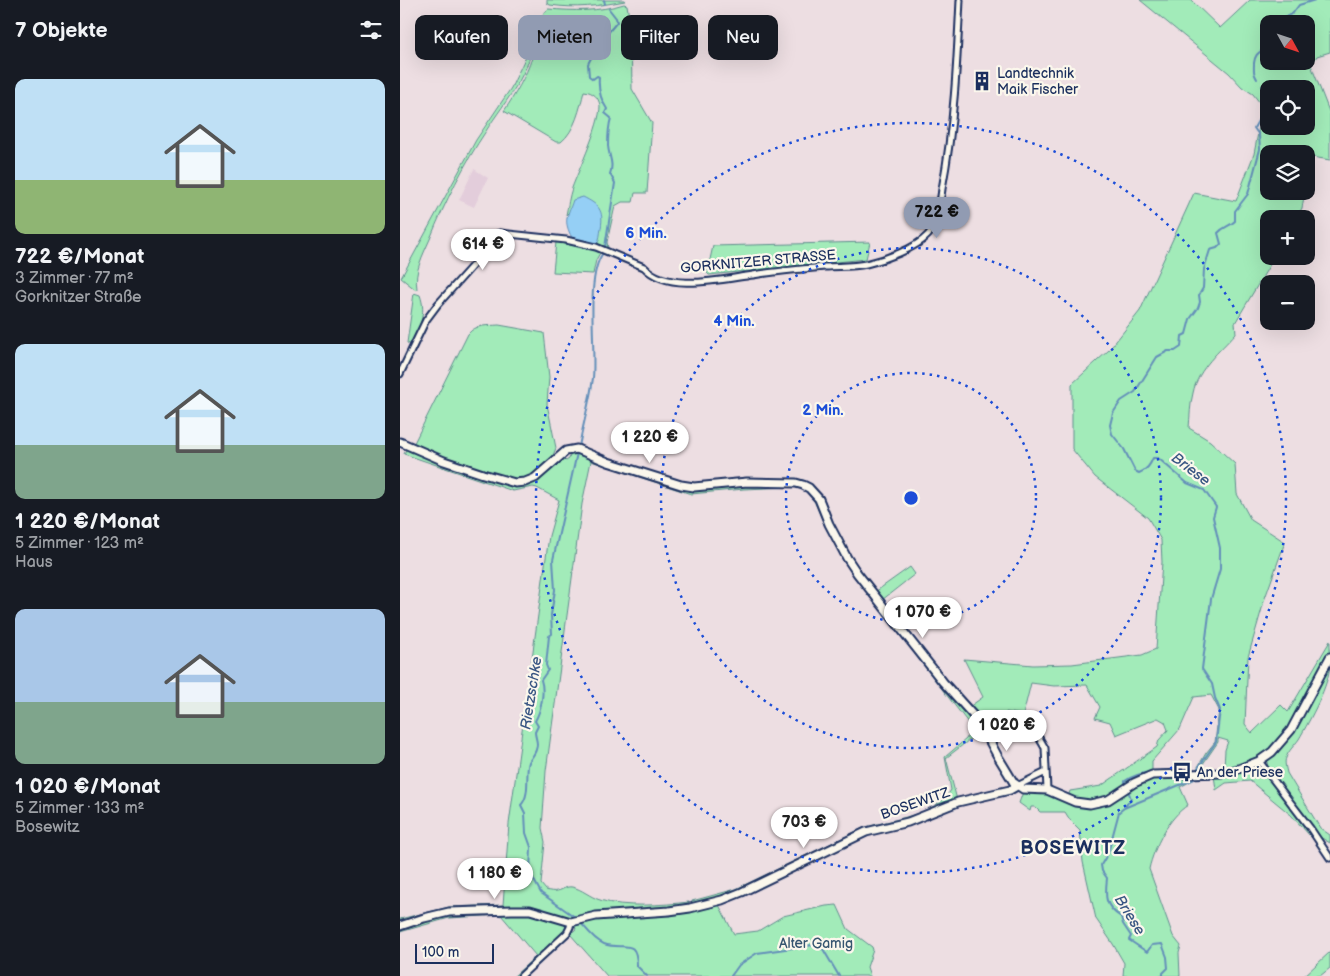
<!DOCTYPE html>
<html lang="de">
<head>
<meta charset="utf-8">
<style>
  body { margin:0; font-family:"Balsamiq Sans",sans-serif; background:#20242c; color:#f1f3f6; height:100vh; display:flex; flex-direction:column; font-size:19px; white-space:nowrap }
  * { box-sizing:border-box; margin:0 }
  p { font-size:16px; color:#9ea1a6 }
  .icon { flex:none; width:28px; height:28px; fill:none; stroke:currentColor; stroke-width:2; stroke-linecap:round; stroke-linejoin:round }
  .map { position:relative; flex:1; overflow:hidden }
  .details { display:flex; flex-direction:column; background:#171b24; width:400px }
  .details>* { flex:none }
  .banner { position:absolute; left:15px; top:15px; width:475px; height:45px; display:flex; gap:10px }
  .needle { width:32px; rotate:130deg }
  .fabs { position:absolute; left:860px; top:15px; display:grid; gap:10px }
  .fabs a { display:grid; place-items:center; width:55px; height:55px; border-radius:10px; background:#171b24; box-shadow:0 5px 20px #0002; font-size:25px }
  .scale { position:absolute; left:15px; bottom:12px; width:79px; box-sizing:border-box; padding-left:5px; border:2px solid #1b2f5e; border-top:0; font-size:14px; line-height:18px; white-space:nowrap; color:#1b2f5e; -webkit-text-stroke:4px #fbf7ec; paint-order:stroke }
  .price { position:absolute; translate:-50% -42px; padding:0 11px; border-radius:18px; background:#fff; color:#222; font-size:16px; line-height:32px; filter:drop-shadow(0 1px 2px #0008) }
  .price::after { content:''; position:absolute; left:50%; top:30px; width:15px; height:11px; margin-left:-8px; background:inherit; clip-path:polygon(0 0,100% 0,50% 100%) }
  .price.selected { background:#919bb2; color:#111 }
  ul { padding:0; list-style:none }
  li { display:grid; align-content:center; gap:10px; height:265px; padding:0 15px }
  li span { display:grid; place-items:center; height:155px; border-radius:10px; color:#555 }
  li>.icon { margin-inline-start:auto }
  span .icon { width:90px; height:90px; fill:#fffc; stroke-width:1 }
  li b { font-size:21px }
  h2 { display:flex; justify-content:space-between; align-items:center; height:60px; padding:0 15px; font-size:21px }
  .pill { padding:0 18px; border-radius:10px; background:#171b24; box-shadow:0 5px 20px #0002; font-size:18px; line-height:45px }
  .pill.selected { background:#919bb2; color:#111 }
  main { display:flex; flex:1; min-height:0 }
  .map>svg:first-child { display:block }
</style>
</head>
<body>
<main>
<section class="details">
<h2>7 Objekte<svg class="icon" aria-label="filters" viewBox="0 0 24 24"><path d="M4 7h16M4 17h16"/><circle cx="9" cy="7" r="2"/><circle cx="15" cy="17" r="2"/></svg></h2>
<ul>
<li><span style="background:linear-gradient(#bfe0f5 65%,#8fb573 0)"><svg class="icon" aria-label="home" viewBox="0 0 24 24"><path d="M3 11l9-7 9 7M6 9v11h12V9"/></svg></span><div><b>722 €/Monat</b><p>3 Zimmer · 77 m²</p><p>Gorknitzer Straße</p></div></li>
<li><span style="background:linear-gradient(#bfe0f5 65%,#7fa58c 0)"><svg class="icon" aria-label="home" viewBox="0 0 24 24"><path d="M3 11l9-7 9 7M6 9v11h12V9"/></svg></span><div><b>1 220 €/Monat</b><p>5 Zimmer · 123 m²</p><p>Haus</p></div></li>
<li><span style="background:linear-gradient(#a9c7e8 60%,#7fa58c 0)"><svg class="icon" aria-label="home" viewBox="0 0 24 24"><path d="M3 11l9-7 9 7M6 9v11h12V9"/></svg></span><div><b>1 020 €/Monat</b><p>5 Zimmer · 133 m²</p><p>Bosewitz</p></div></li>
</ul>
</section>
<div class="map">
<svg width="930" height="976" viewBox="0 0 930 976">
  <rect width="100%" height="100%" fill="#eddee2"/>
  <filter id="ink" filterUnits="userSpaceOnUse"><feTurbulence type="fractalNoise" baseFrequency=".02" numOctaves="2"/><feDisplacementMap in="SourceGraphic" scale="10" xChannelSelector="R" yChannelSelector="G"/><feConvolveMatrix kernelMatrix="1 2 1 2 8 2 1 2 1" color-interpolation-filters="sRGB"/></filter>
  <g filter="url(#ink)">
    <path fill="#e3cddb" d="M74 169 88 178 74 207 59 200Z"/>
    <path fill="#a2ebb9" stroke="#5e8d8c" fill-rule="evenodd" d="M147 0H225V1C198 6 177 9 150 5L147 3Z
      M740 0H791L820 28 850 0H930V52L917 56 911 65 930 114V160L912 157 910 161 906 185V154H869V191H905L902 208 896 219H869V256H875L835 323 836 333C820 351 798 368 793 393 790 404 790 417 789 428L810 441 835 464 837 494 851 520 885 542 865 598 848 657 845 724 852 733 881 705 888 712 930 641V652C906 697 883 763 824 767L825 750 828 741 818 738V742L798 771 795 772 806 753 815 742 819 710 811 695 794 697 780 729 752 761V772L698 801H682L668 797 670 791 701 786 757 747 759 740 768 730 765 722 758 718 716 735 710 722 695 718 700 707 687 685 654 686 631 683 623 715 606 712 604 723 587 727 569 707 583 697 564 659 633 665 672 664 742 655 756 649 762 562 761 540 748 518 695 477 672 449V384L709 350 740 311 794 193 836 201 854 154 863 107 853 94 842 87 829 73ZM869 24H906V61H869ZM869 89H906V126H869Z
      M224 4 227 5 231 29 232 89 252 123 247 193H235L233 202H222L215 206 207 242 208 248 197 244 199 240 168 213 166 215C168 206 169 197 172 188 179 169 200 125 200 106 199 97 193 92 184 91 180 108 175 131 161 142H156L104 111C115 95 126 76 132 58 137 42 135 21 148 9 174 11 198 12 224 4Z
      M124 22 131 26C142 61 103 103 86 131 64 164 45 202 30 239 23 255 14 271 17 289L16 290 1 278 76 140 111 88 128 52 129 36 122 33V25Z
      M156 242 201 251 196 260 193 274 153 272Z
      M470 242 466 259 309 275 307 273 313 246Z
      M14 293 20 295C27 314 19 328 11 345L7 343Z
      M99 325 144 333 149 377 147 404 156 448 152 458 145 468 134 476 115 481 84 472 13 445 68 334C76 324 87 326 99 325Z
      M7 447 126 484 162 458 166 461 169 459 171 452 175 451 280 487 347 485 403 486 413 494 445 559 582 730 546 758 557 800 507 820 483 824 466 829 382 871 322 898 292 905V901L336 889 463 828C491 819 535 816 551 790L545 757 566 739 570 732 569 724 454 575 443 560 425 526 412 496 407 490 392 487 344 489 291 494 191 461 182 504 146 771 142 828 145 842 141 884 146 890C149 891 154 892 157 891 163 890 166 886 172 887 182 889 190 897 200 900 224 908 263 905 289 902V906L172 919 138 910H48L0 923V919L49 907 103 905 109 824 149 536 159 500 137 488 133 487 113 491 4 454Z
      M510 567 515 574 482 600 475 592Z
      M930 663C930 684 910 720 899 739 895 745 888 751 886 758 884 762 886 768 887 773L920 828 930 835V843L920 837 868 767 867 762 894 732Z
      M855 767H858L863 770 912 834V838L891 815 850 781 826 783 816 790 814 775Z
      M793 776 797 778 780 787 788 805C769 817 754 847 749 869L773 936 781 946 779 953 780 976H723L724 963 713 944 696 919 683 862 680 830 670 820 665 812H640L635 807H631L630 811 619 803 623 792C629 791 636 790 642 792 658 795 671 808 689 807 714 806 728 785 751 778 764 775 780 777 793 776Z
      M318 903 334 934 358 931 383 916 426 906 437 905 448 929 472 947 473 950 467 967 470 976H207L170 934 176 929 174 924 196 918Z
      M129 912 161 922 166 926V930L117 976H114L136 956 101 915 49 918 0 932V928L50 914Z
      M930 952V968L920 976H904Z"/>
    <path fill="#95cff5" stroke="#648fb9" d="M183 197C199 205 204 210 201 228 200 234 200 239 197 244L172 238C163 220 167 218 173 200Z"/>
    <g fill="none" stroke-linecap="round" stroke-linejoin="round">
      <path stroke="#648fb9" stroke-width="2" d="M204 0 205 4
        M878 24 882 19 893 13 899 5 915 0
        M857 79C853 72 854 71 854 63 856 50 861 54 869 44
        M205 247 215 183 210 174C214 163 209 157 208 146 208 136 208 128 211 118L205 113 207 109C200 99 198 89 199 77L197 76 193 79 189 76 188 64 197 46 217 22 216 18 209 9
        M179 447C183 424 190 401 193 378 196 346 185 277 203 253
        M796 771 816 742 820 710 815 698 812 684 802 669 811 599 820 569V548L813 517 816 507 804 490 787 483 758 458H753C750 465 747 470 739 473L735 471 724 449 712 434 710 425 713 413 721 401 735 392 757 357 768 351H775L781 347 782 336 786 334 790 319 798 308 800 302 799 295 803 288 804 269 810 250 817 248 821 244 818 233C824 226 829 227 835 221V211L848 194 860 149 859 135 854 128 862 114 865 91 862 86
        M725 786V781C734 775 741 773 752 772
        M725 806 731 799 729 793
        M175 917 141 893 130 873 131 847 126 833 125 813 121 805C131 795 125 772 129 762 132 756 137 753 137 744 137 740 135 736 135 732L138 726 135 721C141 711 145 691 141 680L148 670 146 665 149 636 152 634 151 615 155 590 153 560 177 453
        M181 923C187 930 194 940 204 944 223 951 237 936 237 966L247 976
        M331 976 339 965 357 953 413 945 423 949 439 976
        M763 976V973L768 968 767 957 762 944 752 945 747 952 729 940 731 936 723 924 721 917C704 906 705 896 707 878L702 871 701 865 708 853 719 812 724 808 794 779"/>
      <defs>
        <path id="street" d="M0 374 26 320 38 304 82 255 95 235 100 233 166 240 196 247 244 267C268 293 322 279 353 275 377 271 401 269 425 267 438 266 453 267 466 264 484 260 515 249 528 235 538 224 540 203 542 189 554 126 557 63 560 0
          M623 724 638 736 645 748 647 790
          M859 761 910 828 930 858
          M617 786 646 772
          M121 976 167 933 170 927 171 922"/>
        <path id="secondary" d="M0 442 44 461 83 474 115 483 125 482 135 478 166 451 177 449 208 462 281 485 294 487 347 482 396 483 403 485 409 488 419 499 429 524 447 558 457 573 543 682 580 723 597 755 614 783 623 789 647 790 675 802 690 804 708 800 734 783 752 775 821 773 836 770 859 761 872 752 891 730 930 657
          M0 926 24 918 49 912 112 910H130L171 922 196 916 269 911 290 908 322 900 342 892 466 832 508 822 558 802 610 790 617 786"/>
      </defs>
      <use href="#street" stroke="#1b2f5e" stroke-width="9"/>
      <use href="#secondary" stroke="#1b2f5e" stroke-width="11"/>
      <use href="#street" stroke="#fbf7ec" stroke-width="5"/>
      <use href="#secondary" stroke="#fbf7ec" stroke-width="7"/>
    </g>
  </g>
  <g fill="none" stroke="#1d4ed8" stroke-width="2.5" stroke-dasharray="2.5 5">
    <circle cx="511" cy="498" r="125"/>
    <circle cx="511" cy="498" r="250"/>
    <circle cx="511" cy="498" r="375"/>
  </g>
  <defs>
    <symbol id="building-bare" viewBox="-9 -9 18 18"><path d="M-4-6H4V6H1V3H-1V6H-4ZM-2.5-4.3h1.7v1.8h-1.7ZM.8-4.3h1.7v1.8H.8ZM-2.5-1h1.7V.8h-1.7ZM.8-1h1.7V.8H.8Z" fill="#1b2f5e" stroke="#fbf7ec" stroke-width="2.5" paint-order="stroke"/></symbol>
    <symbol id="bus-bare" viewBox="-9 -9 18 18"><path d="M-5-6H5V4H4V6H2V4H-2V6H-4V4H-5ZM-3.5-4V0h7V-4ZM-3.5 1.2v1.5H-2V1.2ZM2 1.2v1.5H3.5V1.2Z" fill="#1b2f5e" stroke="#fbf7ec" stroke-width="2.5" paint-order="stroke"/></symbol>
  </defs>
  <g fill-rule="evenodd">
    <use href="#building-bare" x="568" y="67" width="28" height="28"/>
    <use href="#bus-bare" x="768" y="758" width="28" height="28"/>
  </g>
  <g text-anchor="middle" stroke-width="4.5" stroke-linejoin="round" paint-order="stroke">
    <g font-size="14" fill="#1b2f5e" stroke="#fbf7ec" text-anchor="start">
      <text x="597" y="78">Landtechnik<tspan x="597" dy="16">Maik Fischer</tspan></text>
      <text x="797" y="777">An der Priese</text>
    </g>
    <g font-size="14" fill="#1b2f5e" stroke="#fbf7ec">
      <text transform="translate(358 261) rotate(-5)" y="5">GORKNITZER STRASSE</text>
      <text transform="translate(515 803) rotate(-19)" y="5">BOSEWITZ</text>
    </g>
    <g font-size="14" fill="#365570" stroke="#fbf7ec">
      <text x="416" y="948">Alter Gamig</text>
    </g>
    <g font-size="15" font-style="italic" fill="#3a5784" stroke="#fbf7ec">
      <text transform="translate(791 469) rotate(37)" y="5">Briese</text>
      <text transform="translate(131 693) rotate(-81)" y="5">Rietzschke</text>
      <text transform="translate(730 915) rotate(58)" y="5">Briese</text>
    </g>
    <g font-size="19" font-weight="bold" letter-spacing="1" fill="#1b2f5e" stroke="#fbf7ec">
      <text x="673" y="854">BOSEWITZ</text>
    </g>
  </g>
  <circle cx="511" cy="498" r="8" fill="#1d4ed8" stroke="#fbf7ec" stroke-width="2.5"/>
  <g font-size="15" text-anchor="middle" font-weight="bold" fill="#1d4ed8" stroke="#fbf7ec" stroke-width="4.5" stroke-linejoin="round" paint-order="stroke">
    <text x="246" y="238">6 Min.</text>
    <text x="334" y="326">4 Min.</text>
    <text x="423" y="415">2 Min.</text>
  </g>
</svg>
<div class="fabs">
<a><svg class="needle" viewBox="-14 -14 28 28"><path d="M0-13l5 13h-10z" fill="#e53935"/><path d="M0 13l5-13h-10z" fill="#9ea1a6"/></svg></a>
<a><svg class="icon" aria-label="locate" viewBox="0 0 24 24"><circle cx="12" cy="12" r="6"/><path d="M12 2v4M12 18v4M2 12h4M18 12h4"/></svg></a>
<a><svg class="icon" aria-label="layers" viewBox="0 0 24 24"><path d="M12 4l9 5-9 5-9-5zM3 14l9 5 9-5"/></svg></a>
<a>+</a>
<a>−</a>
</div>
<div class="scale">100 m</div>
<b class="price selected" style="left:537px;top:239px">722 €</b>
<b class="price" style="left:83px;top:271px">614 €</b>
<b class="price" style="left:250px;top:464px">1 220 €</b>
<b class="price" style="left:523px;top:639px">1 070 €</b>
<b class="price" style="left:607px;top:752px">1 020 €</b>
<b class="price" style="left:404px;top:849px">703 €</b>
<b class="price" style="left:95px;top:900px">1 180 €</b>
<div class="banner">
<a class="pill">Kaufen</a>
<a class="pill selected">Mieten</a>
<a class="pill">Filter</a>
<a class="pill">Neu</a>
</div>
</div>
</main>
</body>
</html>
